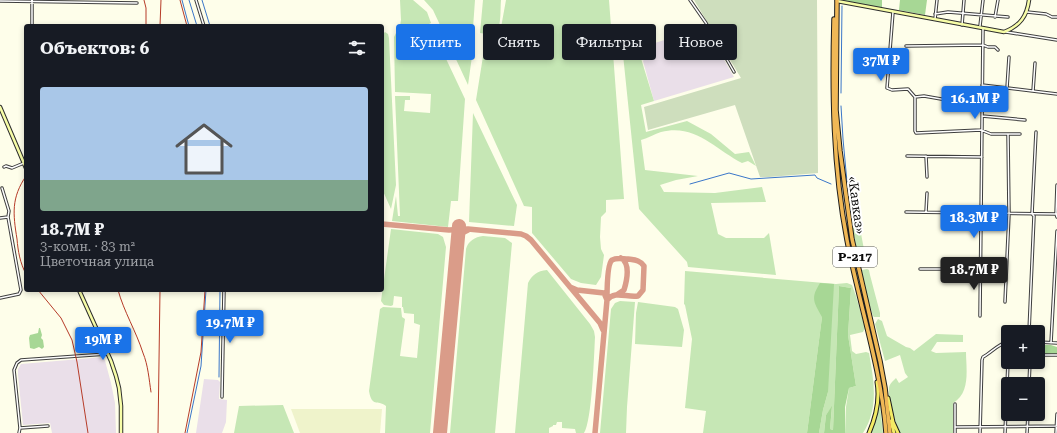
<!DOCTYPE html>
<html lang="ru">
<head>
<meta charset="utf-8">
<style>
  body { margin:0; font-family:"Roboto Serif",serif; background:#242831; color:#f1f3f6; height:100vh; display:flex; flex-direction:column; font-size:15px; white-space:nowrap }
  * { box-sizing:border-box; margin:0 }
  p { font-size:13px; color:#9ea1a6 }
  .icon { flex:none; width:22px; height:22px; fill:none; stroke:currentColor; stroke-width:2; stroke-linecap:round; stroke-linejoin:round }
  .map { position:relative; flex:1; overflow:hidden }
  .panel { position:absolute; left:24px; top:24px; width:360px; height:268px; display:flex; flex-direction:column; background:#171b24; border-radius:4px; box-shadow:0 2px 6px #0003 }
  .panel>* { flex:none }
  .top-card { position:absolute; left:396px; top:24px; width:380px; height:36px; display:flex; gap:8px }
  .controls { position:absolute; left:1001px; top:325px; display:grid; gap:8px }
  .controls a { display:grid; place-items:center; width:44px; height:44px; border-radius:4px; background:#171b24; box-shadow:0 2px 6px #0003; font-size:20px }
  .price { position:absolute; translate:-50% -34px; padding:0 9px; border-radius:4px; background:#1a73e8; color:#fff; font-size:13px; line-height:26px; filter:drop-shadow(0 1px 2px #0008) }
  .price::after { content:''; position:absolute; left:50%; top:24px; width:12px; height:9px; margin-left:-6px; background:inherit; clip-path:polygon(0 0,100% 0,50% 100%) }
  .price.current { background:#222; color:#fff }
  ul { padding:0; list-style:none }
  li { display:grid; align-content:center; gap:8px; height:212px; padding:0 16px }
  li+li { border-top:1px solid #363941 }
  li span { display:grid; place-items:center; height:124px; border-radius:4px; color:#555 }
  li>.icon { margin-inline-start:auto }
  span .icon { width:72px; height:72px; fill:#fffc; stroke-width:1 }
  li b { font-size:17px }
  h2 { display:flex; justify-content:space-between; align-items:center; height:48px; padding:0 16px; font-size:17px }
  .pill { padding:0 14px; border-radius:4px; background:#171b24; box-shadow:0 2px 6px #0003; font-size:14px; line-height:36px }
  .pill.current { background:#1a73e8; color:#fff }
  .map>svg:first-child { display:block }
</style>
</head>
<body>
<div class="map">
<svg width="1057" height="433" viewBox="0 0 1057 433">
  <rect width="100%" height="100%" fill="#fefeea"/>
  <path fill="#eadfe9" d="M705 27 734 77 654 101 643 61 655 43Z
    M104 357 111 383 115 403 116 433H52L50 423 23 425 18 375V369L21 364Z
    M204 379 218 380 220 382 219 399 227 400 226 422 222 433H196Z"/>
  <path fill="#eff3cb" d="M291 409H382L380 433H300Z"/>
  <path fill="#c6e7b5" d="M400 0H413L427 12 431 23 429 24 400 26 401 20Z
    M424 0H475L473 28 474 39H468L467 42H474L468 85 433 10Z
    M483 0H501C500 11 502 28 494 36H487V34L480 33Z
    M506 0H609L624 199 606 200V212L601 217 600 237 601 249 604 255 601 277 596 285 581 283 571 279 532 233V207L524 206 476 100 485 44H498Z
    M431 27 465 99 458 201H451L448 227 392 221 396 196 398 216H400L395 96H410V100H405L404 111 430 113 431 94 395 92 394 37 397 31 400 30Z
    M385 32 388 34 389 38 396 185 391 209 382 189V48H384L383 34Z
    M636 42 654 101 641 105 646 132 687 121 711 134 735 154 749 152 756 166 748 161 742 163C715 149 695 123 661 132 655 134 648 138 641 140L645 170 698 176 676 180 660 185 664 192 715 193 762 187 766 202 711 203 718 234 726 238H764L769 233 776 275 688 267 687 262 639 209 622 45Z
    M473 113 517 205 514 226 469 222Z
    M858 218 867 265 860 267 851 220Z
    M391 229 438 234 443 237 446 247 430 433H385L386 406C377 399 372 408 369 391L380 309 383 307 401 308 402 317 405 319 400 356 417 358 420 325 414 323V314L404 313 403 307H402V297L394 296 393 305 391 306 384 305 381 301Z
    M483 236 505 238 512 243 495 433H450L466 249C468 241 475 237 483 236Z
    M867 269 869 270 870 275 880 313V317H874L873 316 861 278 862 270Z
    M547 270 590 324 594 331 595 337C594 356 592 421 584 433H576L575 429 562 428V422H557L556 425H553V426L549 428V433H515L528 283C532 275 537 271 547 270Z
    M685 271 836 284 847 283 852 285 856 296 865 328 863 332 850 335 852 351 856 354 866 352 869 353C874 381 879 408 863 433H845L846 407 849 388 856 386 848 335 851 288 839 286 833 430 830 429 832 407 826 415 824 433H819L823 410 828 392 822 317 807 433H703L706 411 685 408 692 339 685 305 684 304Z
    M620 301 635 302 627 407 626 433H600L611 309 615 303Z
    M638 302 675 307 678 309 684 330 682 347 635 344 636 313Z
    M878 319 882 321 887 336 906 347 910 348 914 351 936 334 963 335V342H937L931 351 936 353 966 352C966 368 971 393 953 403V433H900C896 423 887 399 889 389 889 384 892 382 896 378L899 383 908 377 905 373 900 355 885 361 875 324Z
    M879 397 883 433H870L877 415Z
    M283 405 294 433H234L239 406Z"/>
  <path fill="#a7d795" d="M844 0H882V8L844 1Z
    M900 0H927L925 15 899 10Z
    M820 283 834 284 828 392 823 410 819 433H807L822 317C814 302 810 299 820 283Z
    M839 286 851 288 848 335 856 386 849 388 845 407V433H824L826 415 832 406 830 429 833 430Z
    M39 328H40L42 335 41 338 43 340 44 347 42 349 39 347 34 349 30 348 29 338 30 335 38 333Z
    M1038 345H1051L1057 347V354H1038Z"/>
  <path fill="#cedebd" d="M694 0H817L818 173 769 177H760L735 105 648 130 644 107 741 78Z"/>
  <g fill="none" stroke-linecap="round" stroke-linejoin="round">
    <path stroke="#3a76c9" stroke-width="1" d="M182 0 189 26
      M189 0 197 26
      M202 0 210 26
      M841 93 842 6
      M841 106 843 139 847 182
      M690 184 729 173 751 179 815 175 817 178 831 184
      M219 377 220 290
      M187 433 201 366 206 290"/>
    <path stroke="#da9c89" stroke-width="5.5" d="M382 224 449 230 468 229 521 234 526 236 531 240 600 323 603 330
      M458 241 462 233 468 230
      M570 287 577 290 604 293 607 300C615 290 627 298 638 296L643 290 644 266C640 260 635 260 628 259 623 259 617 257 612 260 607 264 607 292 607 300L595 433
      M618 294 624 290C627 280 631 264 621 258"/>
    <path stroke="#da9c89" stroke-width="14" d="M440 433 459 226"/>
    <defs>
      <path id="street" d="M32 0V26
        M196 0 204 26
        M690 0 706 23 734 72
        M0 1 137 3
        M893 12 887 88 892 90 908 89 915 97V131L916 133 981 130 991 134H1020
        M1027 12 1046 14 1052 17H1057
        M935 14 948 12 1008 17
        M995 17 998 0
        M935 19 937 0
        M962 25 964 0
        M980 26 983 0
        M1006 32 1057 40
        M906 46 983 45 988 47H995L998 50
        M982 85 1057 94
        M1007 88 1009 57
        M1033 91 1035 63
        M915 97 924 96 964 103 982 102
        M982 116 1025 120
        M907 156 982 157
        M926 156 927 177
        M4 167 6 166 12 168 24 163
        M1057 185 1056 214 1057 217
        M906 212 1057 214
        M926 212 927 193
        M0 218 8 217
        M920 269H968L981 266
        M0 298 19 294 21 290 8 217 9 211 2 188
        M1005 302 1009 214 1008 134
        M980 316 983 29
        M1029 332 1034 216 1032 214 1036 132
        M1038 342 1057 343
        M1051 343 1057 231
        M1038 355H1057
        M1029 384 1030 362
        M222 397 224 290
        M955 427 1057 426
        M20 428 48 426
        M19 433 20 428 14 370 17 363 21 360 107 354
        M955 433V404
        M980 433 982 360 983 357C991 353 999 343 1008 342
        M1005 433 1008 362
        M1027 433 1028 414
        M1056 433 1057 414"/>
      <path id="secondary" d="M837 1 1004 32C1020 26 1027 16 1029 0
        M0 107 26 168
        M79 290 111 361 116 376 119 388 121 406V433"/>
      <path id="primary" d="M888 398 893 422 898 433
        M891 421 894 433
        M869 433C876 417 880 399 877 382"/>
      <path id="highway" d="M837 0 836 110 840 151 852 239 880 361 885 388 890 433
        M834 19C832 93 833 167 847 240 859 304 881 367 886 433"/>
    </defs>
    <use href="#street" stroke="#3e3e3e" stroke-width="3.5"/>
    <use href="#secondary" stroke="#2d2d2d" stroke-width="4.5"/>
    <use href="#primary" stroke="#1c1c1c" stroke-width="5"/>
    <use href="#highway" stroke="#1c1c1c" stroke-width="5.5"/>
    <use href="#street" stroke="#fff" stroke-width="1.5"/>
    <use href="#secondary" stroke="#f7fda7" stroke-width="2.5"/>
    <use href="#primary" stroke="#f4eb64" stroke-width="3"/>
    <use href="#highway" stroke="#f0b856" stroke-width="3.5"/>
    <path stroke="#b63b28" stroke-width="1" d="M144 0 146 8V26
      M180 0 187 26
      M160 26 161 0
      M26 176C11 198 13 214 17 239 18 251 20 263 26 274
      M38 290 61 318 72 340 77 362 88 433
      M118 290C124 312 136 331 143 353 148 365 149 379 151 392
      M158 433 160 290
      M185 433 201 352 205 290"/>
  </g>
  <g text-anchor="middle" stroke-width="4" stroke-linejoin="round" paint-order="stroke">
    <rect fill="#fff" stroke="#545454" stroke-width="1" x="833" y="247" width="44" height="20" rx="3"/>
    <g font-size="12" font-weight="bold" fill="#0b0b0b">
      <text x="855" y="261">Р-217</text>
    </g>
    <g font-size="13" fill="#0b0b0b" stroke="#fff">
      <text transform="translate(857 205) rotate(82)" y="5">«Кавказ»</text>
    </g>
  </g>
</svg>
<div class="controls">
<a>+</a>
<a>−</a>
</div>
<b class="price" style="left:881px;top:82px">37M ₽</b>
<b class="price" style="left:975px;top:120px">16.1M ₽</b>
<b class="price" style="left:974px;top:239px">18.3M ₽</b>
<b class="price current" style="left:974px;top:291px">18.7M ₽</b>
<b class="price" style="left:230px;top:344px">19.7M ₽</b>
<b class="price" style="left:103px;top:361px">19M ₽</b>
<div class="top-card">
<a class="pill current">Купить</a>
<a class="pill">Снять</a>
<a class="pill">Фильтры</a>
<a class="pill">Новое</a>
</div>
<section class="panel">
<h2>Объектов: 6<svg class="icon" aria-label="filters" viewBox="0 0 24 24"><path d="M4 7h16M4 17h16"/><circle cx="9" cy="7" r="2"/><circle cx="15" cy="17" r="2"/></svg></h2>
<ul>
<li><span style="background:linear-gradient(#a9c7e8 75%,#7fa58c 0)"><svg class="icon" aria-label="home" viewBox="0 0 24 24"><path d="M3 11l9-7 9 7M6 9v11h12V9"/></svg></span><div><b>18.7M ₽</b><p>3-комн. · 83 m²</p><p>Цветочная улица</p></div></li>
</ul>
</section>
</div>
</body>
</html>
